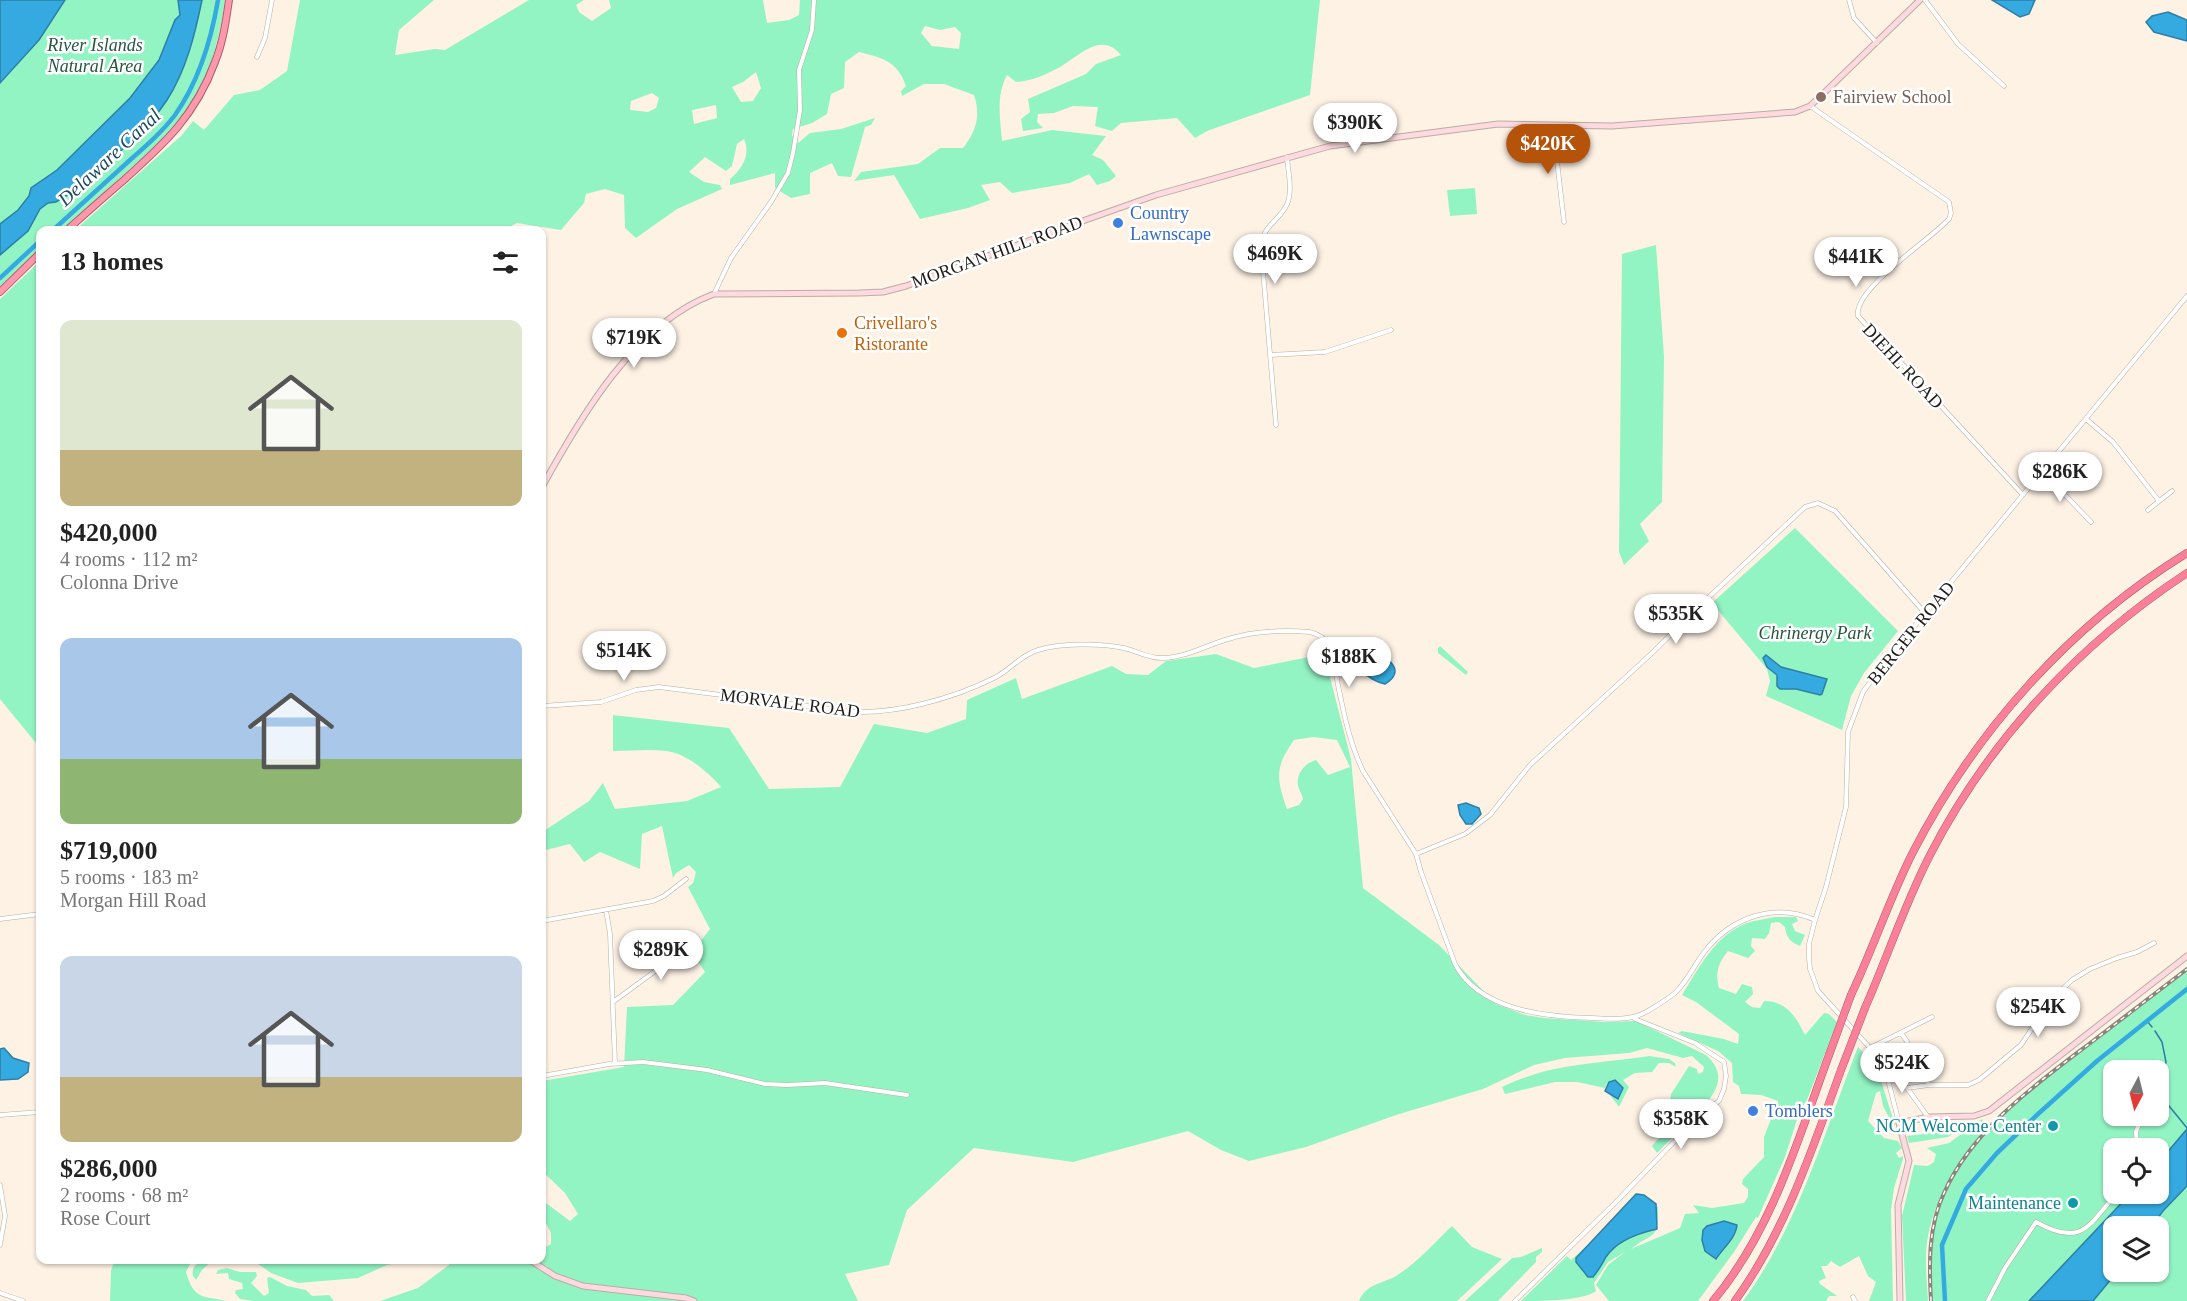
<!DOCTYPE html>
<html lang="en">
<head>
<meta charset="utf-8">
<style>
  body { margin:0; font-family:"Times New Roman",serif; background:#f6f6f6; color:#222; height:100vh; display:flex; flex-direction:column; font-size:22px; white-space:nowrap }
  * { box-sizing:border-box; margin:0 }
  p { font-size:20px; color:#767676 }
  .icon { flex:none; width:33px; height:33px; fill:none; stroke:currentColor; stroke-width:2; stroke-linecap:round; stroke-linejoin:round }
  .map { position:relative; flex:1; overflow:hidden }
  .details { position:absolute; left:36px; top:226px; width:510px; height:1038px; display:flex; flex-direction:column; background:#fff; border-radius:12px; box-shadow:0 2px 4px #0004 }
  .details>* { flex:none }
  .needle { width:39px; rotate:187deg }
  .controls { position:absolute; left:2103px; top:1060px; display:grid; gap:12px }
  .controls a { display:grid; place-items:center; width:66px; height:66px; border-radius:12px; background:#fff; box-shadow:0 2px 4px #0004; font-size:30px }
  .price { position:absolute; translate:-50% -51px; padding:0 14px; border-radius:21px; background:#fff; color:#222; font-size:20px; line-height:39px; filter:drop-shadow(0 2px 3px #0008) }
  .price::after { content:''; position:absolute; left:50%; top:36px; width:18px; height:14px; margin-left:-9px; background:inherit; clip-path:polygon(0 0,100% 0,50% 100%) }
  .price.active { background:#b45309; color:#fff }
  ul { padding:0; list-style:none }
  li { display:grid; align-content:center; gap:12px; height:318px; padding:0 24px }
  li span { display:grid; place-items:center; height:186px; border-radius:12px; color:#555 }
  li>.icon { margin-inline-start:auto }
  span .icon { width:108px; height:108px; fill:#fffc; stroke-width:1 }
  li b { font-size:26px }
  h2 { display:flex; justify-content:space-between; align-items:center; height:72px; padding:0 24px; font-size:26px }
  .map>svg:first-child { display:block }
</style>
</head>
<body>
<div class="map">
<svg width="2187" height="1301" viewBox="0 0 2187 1301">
  <rect width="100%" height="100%" fill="#fef2e5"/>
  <path fill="#93f4c3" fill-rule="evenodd" d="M65 0H178L180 16 175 20 159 60 130 98 57 170 31 188 29 196 18 210 0 224V83L39 40Z
    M202 0H225C220 35 212 69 194 100 177 128 153 149 129 170 106 191 83 211 60 231H40V248L0 287V255L28 231 40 209 48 203 56 202 68 195 145 127 197 23Z
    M300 0H434L399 30 395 55 435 49 445 50 529 0H584L576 5 579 12 592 21 611 8 609 0H763L767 23 789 20 799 15 800 0H1320L1310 95 1207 131 1195 138 1177 118 1121 123 1112 131 1095 126 1098 107 1073 106 1054 113 1038 114 1037 122 1043 128 1023 131 1021 119 1030 112 1028 99 1086 74 1096 64 1121 55C1100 29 1077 59 1056 69 1043 76 1031 81 1016 82L1007 75C996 96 1000 117 1002 141L1052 130 1106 136 1092 155 1103 160 1116 176 1110 181 1097 185 1089 174 1070 183 1012 193 1000 182 981 185 990 200 968 208 920 219 894 175 854 181 861 172 918 164 940 148H963C976 132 981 116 974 95L944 84H924L902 96 901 91 906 86C897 61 883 58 859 52L845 62 844 88 831 94 827 114 812 123 793 129 792 135 798 143 810 133 841 129 875 118 871 125 865 127 851 177 838 176 832 163 810 173V194L791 198 775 188V173L730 185V179C742 169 751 155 744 139L737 144 732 166 726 171 705 157 689 172 704 182 720 185 722 189 677 209 636 238 625 228 624 195 605 189 586 194 584 203 561 230 517 223 501 231H74L182 135 193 121 204 130 234 95 260 90 287 71ZM925 26 940 30 955 27 961 33 959 49 932 46 921 33ZM756 72 761 88 753 101 741 102 732 87 743 82ZM652 93 659 98 656 108 648 112 630 110 631 101ZM716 105 717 118 694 124 692 110Z
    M1475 188 1477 214 1450 216 1447 190Z
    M1656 245 1664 356 1662 502 1640 524 1649 541 1624 565 1619 552 1622 254Z
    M40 261V527L37 532 40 541V748L0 699V299Z
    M1795 528 1898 631 1864 673 1851 696 1842 730 1766 696 1770 681 1767 669 1712 603Z
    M1440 646 1468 672 1466 675 1438 653V648Z
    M1216 654 1254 668 1324 654 1351 759 1363 888 1439 945 1496 1004 1525 1015 1544 1018 1605 1022 1636 1021 1706 1055C1735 1081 1706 1104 1686 1123 1677 1133 1667 1143 1657 1153L1652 1146 1682 1113 1670 1100 1671 1094 1689 1066 1697 1069 1698 1074 1703 1072 1704 1067 1692 1056 1683 1058 1647 1048 1629 1053 1565 1058 1534 1065 1483 1089 1396 1115 1306 1147 1249 1161 1221 1150 1188 1131 1073 1162 974 1148 907 1210 889 1265 845 1274 858 1301H380L418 1288 449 1265 453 1260H542V1249L551 1244V1233L546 1223 542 1222V1200L570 1221 578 1214 565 1193 542 1171V1081L624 1067 627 1007 673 1005 705 972 692 952 710 929 688 887 693 883 696 872 689 865 676 873 673 878 662 826 642 834 640 869 600 852 584 862 570 844 542 851V830L544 831 589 801 603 783 615 809 687 801 721 787C708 772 686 753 666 751 649 749 631 751 613 751V715L729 728 769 789 840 787 874 724 927 733 966 719 967 700 1016 678 1022 699 1112 666 1126 674 1148 675 1166 661ZM1313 737 1337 740 1350 767 1328 775 1316 760C1305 763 1296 773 1298 786 1299 790 1302 794 1303 799L1299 805 1287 809C1276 778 1275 767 1294 740Z
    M1775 917H1796L1798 921 1792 924 1795 931 1805 935 1800 946C1791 942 1786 938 1785 927L1779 922 1771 923 1769 933 1765 939 1752 938 1751 946 1755 951 1748 958 1728 951C1718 964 1715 972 1719 988L1736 994 1742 984 1752 987 1753 994 1745 1002 1752 1007 1760 1008 1764 1001C1787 1001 1796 1017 1805 1035L1824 1013 1829 1014 1837 1022 1807 1100 1800 1110 1785 1157 1758 1218 1756 1217 1734 1252 1698 1301H1609L1596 1285 1608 1265 1625 1252 1608 1262 1594 1283 1596 1291C1583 1301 1540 1301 1521 1301L1567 1256 1571 1260 1602 1232 1637 1193 1641 1194 1658 1207C1659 1241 1653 1231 1631 1249L1680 1228 1685 1214 1699 1213 1693 1205 1712 1208 1744 1203 1748 1197V1189L1742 1184 1743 1179 1764 1157V1137L1778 1101 1761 1095 1741 1094 1739 1086 1733 1082 1732 1063 1718 1051 1678 1033 1682 1031 1724 1039 1738 1044 1739 1034 1696 1002 1682 995C1699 968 1715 935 1747 923 1756 920 1766 919 1775 917ZM1724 1221 1737 1225 1736 1233 1725 1245 1716 1259 1703 1230 1707 1226Z
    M2187 969V1129L2159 1162 2158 1149H2114V1194H2130L2029 1301H1931C1929 1265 1928 1227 1944 1193 1972 1130 2036 1084 2089 1044 2122 1019 2154 994 2187 969ZM2114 1071H2158V1116H2114Z
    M1858 1047 1877 1068 1895 1125H1893L1883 1106 1880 1091 1876 1093 1868 1121 1884 1138 1898 1141 1902 1148 1896 1153 1899 1158 1903 1156V1159L1894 1188 1891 1210 1893 1301H1869L1876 1282 1868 1276 1859 1256 1840 1267 1831 1261 1827 1266H1821L1826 1278 1819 1281 1820 1284 1837 1296H1829L1826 1301H1743C1797 1228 1825 1131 1858 1047Z
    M1649 1056 1669 1059 1675 1063 1676 1067 1669 1063H1659L1652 1072 1635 1073 1623 1080 1629 1087 1619 1107 1610 1095 1607 1083 1605 1088 1577 1082H1555L1505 1094 1502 1087C1551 1063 1597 1064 1649 1056Z
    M1982 1119 1987 1127C1960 1158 1936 1195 1928 1236 1924 1257 1927 1280 1928 1301H1906L1902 1216 1914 1165 1928 1166 1934 1162 1936 1154 1927 1148 1949 1143Z
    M1966 1124 1948 1137 1909 1143 1907 1136 1948 1131 1952 1125Z
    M2187 1186V1301H2093L2117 1272H2158V1227H2151L2163 1211Z
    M1452 1226 1472 1247 1502 1259 1457 1301H1359C1366 1284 1381 1284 1396 1276 1417 1263 1434 1243 1452 1226Z
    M1542 1248V1252L1536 1257V1262L1498 1301H1465L1512 1258 1521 1257Z
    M115 1260H192L186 1272C194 1300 203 1296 227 1301H110L111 1270Z
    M205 1260H213L202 1270 196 1280 193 1276C191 1267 197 1263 205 1260Z
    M252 1260 366 1262 408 1260 387 1265 358 1278 298 1283 271 1273Z
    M227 1268 240 1272H256L257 1276 251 1283 264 1296 269 1293 267 1278 270 1277 287 1286 306 1290 312 1296 329 1295 334 1301H254L240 1299 235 1293 236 1290 243 1289 242 1283 229 1279 228 1273 216 1274 218 1270Z"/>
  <path fill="#34aae1" stroke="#2e7fa4" stroke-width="1.5" d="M0 0H65L39 40 0 83Z
    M178 0H202C195 34 186 71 167 100 142 138 102 166 68 195L56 202 48 203 40 209 28 231 0 255V224L18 210 29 196 31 188 57 170 130 98 159 60 175 20 180 15Z
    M1992 0H2035L2029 14 2020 17Z
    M2168 12 2187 20V41L2154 32 2146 22 2152 16Z
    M1367 648C1382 654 1410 669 1385 684 1368 681 1348 663 1367 648Z
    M1766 655 1781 667 1827 679 1822 694 1820 695 1796 689H1780L1777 686V675L1767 667 1763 658Z
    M1466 803 1479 808 1481 814 1472 824H1466L1460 815 1458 805Z
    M4 1048 13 1058 29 1063 28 1072 18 1079 0 1080V1049Z
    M1615 1080 1623 1088 1618 1099 1605 1091 1609 1082Z
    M2187 1129V1186L2163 1211 2151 1227H2114V1272H2117L2093 1301H2029L2130 1194H2158L2159 1162Z
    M1636 1194 1644 1195 1656 1204 1657 1229C1639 1233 1617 1240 1606 1257 1602 1264 1599 1270 1593 1277H1588L1576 1262V1258Z
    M1724 1221 1737 1225C1736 1238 1723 1248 1716 1259L1705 1251 1702 1240 1703 1230 1707 1226Z"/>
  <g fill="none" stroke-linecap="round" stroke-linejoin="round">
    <path stroke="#2e7fa4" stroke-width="1.5" d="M2147 1021 2152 1027
      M2155 1031 2162 1042 2166 1062 2162 1078 2165 1101 2187 1128"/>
    <path stroke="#34aae1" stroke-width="4.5" d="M52 231C78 207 104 184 130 160 146 146 162 132 175 115 199 81 211 41 218 0
      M0 278 40 241
      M1945 1301 1942 1245 1966 1189 1997 1153 2038 1114 2097 1061 2187 989"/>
    <defs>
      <path id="minor" d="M1849 0 1854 18 1877 43
        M1925 0 1958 44 2004 86
        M257 57 265 38 272 0
        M1810 106 1949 202 1951 213 1949 219C1930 240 1853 289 1858 316L2023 495
        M1553 126 1564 222
        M714 294 731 258 771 202 788 173 793 153 800 110 799 70 812 30 814 0
        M1270 355 1325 352 1391 330
        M2086 419 2113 442 2159 501
        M1276 425 1261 247C1263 226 1275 224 1285 208 1294 195 1288 172 1287 157
        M2042 471 2091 522
        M2148 510 2172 491
        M542 706 601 702 636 690 659 687 847 711C892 716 955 698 996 677 1011 669 1021 655 1038 650 1060 643 1100 643 1124 648 1137 651 1149 659 1163 658 1185 658 1207 645 1228 639 1253 631 1284 630 1310 632 1317 634 1324 637 1329 644 1337 655 1335 672 1338 685 1344 715 1350 744 1363 771L1416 854 1421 872 1455 964C1479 1010 1545 1017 1592 1018 1611 1019 1629 1021 1646 1012 1656 1006 1667 1000 1676 992 1688 980 1695 964 1705 951 1732 917 1775 902 1815 920
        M1416 854 1465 834 1490 815 1530 765 1651 654 1709 597 1805 507 1818 503 1835 511 1925 613
        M606 910 610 934 615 1063
        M0 919 40 914
        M542 921 653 901 664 896 686 879
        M613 1002 696 941
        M1901 1033 1906 1040 1929 1085
        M1870 1048 1932 1017
        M1886 1069 1907 1088 1928 1117
        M542 1076 609 1064 643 1062 707 1070 765 1084 787 1085 825 1083 907 1095
        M1907 1088 1929 1085H1968L1979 1080 2021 1045 2051 1000 2072 980 2090 969 2117 958 2137 952 2154 943
        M0 1115 40 1112
        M1899 1123 1885 1068 1870 1048 1818 991 1810 969 1809 958V944L1815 920 1826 887 1846 807 1848 732 1863 692 1885 662 2187 296
        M2137 1149 2136 1132 2142 1116
        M0 1185 5 1216 0 1245
        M0 1293 23 1301
        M1853 1297 1855 1301
        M1515 1301 1616 1202 1696 1119 1719 1101 1724 1089 1726 1076 1724 1062 1695 1043 1635 1019
        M1988 1301 2005 1268 2036 1222C2081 1247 2088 1227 2116 1194"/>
      <path id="secondary" d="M542 487C581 416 635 323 714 294L859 293 883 292 906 286 1077 223 1156 195 1330 146 1498 124 1612 126 1795 112 1810 106 1827 90 1920 0
        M530 1260 555 1276 583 1286 686 1298 694 1301
        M1900 1301 1898 1205 1909 1161 1899 1123 1929 1117 1974 1116 1989 1111 2187 956"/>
      <path id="trunk" d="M66 231C85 214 104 197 124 180 165 143 195 116 215 62 223 42 226 21 229 0
        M0 292 40 253"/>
      <path id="motorway" d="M1851 995C1873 949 1889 900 1912 854 1975 731 2070 625 2187 553
        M1865 1008C1887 958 1904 906 1929 857 1988 741 2079 644 2187 573
        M1713 1301C1772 1231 1798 1139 1829 1055
        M1735 1301C1785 1232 1812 1150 1841 1070"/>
    </defs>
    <use href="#minor" stroke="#b9aea2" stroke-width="5"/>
    <use href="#secondary" stroke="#b9aea2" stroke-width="7"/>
    <use href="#trunk" stroke="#ad5c6b" stroke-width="8"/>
    <use href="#motorway" stroke="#ad5c6b" stroke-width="8"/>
    <use href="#minor" stroke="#fff" stroke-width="4"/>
    <use href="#secondary" stroke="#fed9e0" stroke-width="5"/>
    <use href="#trunk" stroke="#fb98ac" stroke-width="6"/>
    <use href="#motorway" stroke="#fa7f98" stroke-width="7"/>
    <defs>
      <path id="rail" d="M1931 1301C1929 1265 1928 1227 1944 1193 1972 1130 2036 1084 2089 1044 2122 1019 2154 994 2187 969"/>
    </defs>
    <use href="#rail" stroke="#8c857c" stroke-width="4"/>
    <use href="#rail" stroke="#fff" stroke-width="1.5" stroke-dasharray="4.5" stroke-linecap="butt"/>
    <defs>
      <path id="motorway-bridge" d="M1829 1055 1851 995
        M1841 1070 1865 1008"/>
    </defs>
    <use href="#motorway-bridge" stroke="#ad5c6b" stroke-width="8" stroke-linecap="butt"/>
    <use href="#motorway-bridge" stroke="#fa7f98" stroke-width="7"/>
  </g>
  <circle fill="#8d6e63" stroke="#fff" stroke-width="2" cx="1821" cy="97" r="6"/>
  <g fill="#3f7fe0" stroke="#fff" stroke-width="2">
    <circle cx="1118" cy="223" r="6"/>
    <circle cx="1753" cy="1111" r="6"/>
  </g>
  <circle fill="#e8710a" stroke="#fff" stroke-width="2" cx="842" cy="333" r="6"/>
  <g fill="#0f9aa8" stroke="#fff" stroke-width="2">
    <circle cx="2053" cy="1126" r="6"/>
    <circle cx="2073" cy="1203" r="6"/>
  </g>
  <g text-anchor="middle" stroke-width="5" stroke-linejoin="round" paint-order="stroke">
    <g font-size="18" font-style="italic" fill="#285640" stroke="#fff">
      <text x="95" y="51">River Islands<tspan x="95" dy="21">Natural Area</tspan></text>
      <text x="1815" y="639">Chrinergy Park</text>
    </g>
    <g font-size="18" fill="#785e54" stroke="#fff" text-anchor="start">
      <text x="1833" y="103">Fairview School</text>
    </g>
    <g font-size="18" fill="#366cbe" stroke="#fff" text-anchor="start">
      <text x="1130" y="219">Country<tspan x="1130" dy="21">Lawnscape</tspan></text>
      <text x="1765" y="1117">Tomblers</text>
    </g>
    <g font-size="18" fill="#1f1b17" stroke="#fff">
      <text transform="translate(997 252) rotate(-20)" y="6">MORGAN HILL ROAD</text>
      <text transform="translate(1903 366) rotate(47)" y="6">DIEHL ROAD</text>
      <text transform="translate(1911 633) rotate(-51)" y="6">BERGER ROAD</text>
      <text transform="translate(790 703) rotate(7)" y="6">MORVALE ROAD</text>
    </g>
    <g font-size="18" fill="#c56008" stroke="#fff" text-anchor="start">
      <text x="854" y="329">Crivellaro's<tspan x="854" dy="21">Ristorante</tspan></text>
    </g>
    <g font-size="18" fill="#0d838f" stroke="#fff" text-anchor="end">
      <text x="2041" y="1132">NCM Welcome Center</text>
      <text x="2061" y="1209">Maintenance</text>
    </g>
    <g font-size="20" font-style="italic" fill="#1c4a61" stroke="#fff">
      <text transform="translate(109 157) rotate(-43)" y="7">Delaware Canal</text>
    </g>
  </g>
</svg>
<div class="controls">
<a><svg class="needle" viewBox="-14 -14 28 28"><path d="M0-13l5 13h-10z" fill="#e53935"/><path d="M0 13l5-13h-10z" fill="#767676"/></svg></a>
<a><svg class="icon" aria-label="locate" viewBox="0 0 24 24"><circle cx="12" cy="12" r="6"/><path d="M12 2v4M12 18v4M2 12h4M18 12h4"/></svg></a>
<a><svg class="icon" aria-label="layers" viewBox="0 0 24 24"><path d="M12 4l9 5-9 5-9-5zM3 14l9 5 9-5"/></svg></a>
</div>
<b class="price" style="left:1355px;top:154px">$390K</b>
<b class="price active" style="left:1548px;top:175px">$420K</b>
<b class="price" style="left:1275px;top:285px">$469K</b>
<b class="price" style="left:1856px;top:288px">$441K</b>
<b class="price" style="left:634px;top:369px">$719K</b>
<b class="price" style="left:2060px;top:503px">$286K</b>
<b class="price" style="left:1676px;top:645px">$535K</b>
<b class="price" style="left:624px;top:682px">$514K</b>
<b class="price" style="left:1349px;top:688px">$188K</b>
<b class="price" style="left:661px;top:981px">$289K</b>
<b class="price" style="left:2038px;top:1038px">$254K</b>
<b class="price" style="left:1902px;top:1094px">$524K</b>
<b class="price" style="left:1681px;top:1150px">$358K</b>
<section class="details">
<h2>13 homes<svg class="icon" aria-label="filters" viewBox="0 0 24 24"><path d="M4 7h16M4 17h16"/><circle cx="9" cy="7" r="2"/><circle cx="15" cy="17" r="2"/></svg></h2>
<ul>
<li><span style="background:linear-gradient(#dfe7d0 70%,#c2b280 0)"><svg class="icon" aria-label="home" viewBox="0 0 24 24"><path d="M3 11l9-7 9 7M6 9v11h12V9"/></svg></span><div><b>$420,000</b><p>4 rooms · 112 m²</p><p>Colonna Drive</p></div></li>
<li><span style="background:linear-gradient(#a9c7e8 65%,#8fb573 0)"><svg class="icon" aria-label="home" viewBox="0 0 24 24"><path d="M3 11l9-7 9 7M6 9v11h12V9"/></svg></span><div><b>$719,000</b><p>5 rooms · 183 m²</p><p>Morgan Hill Road</p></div></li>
<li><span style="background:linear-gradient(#c9d6e8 65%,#c2b280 0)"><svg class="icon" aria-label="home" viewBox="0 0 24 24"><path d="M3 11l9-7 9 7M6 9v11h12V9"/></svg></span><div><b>$286,000</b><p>2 rooms · 68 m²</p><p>Rose Court</p></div></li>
</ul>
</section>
</div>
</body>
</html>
